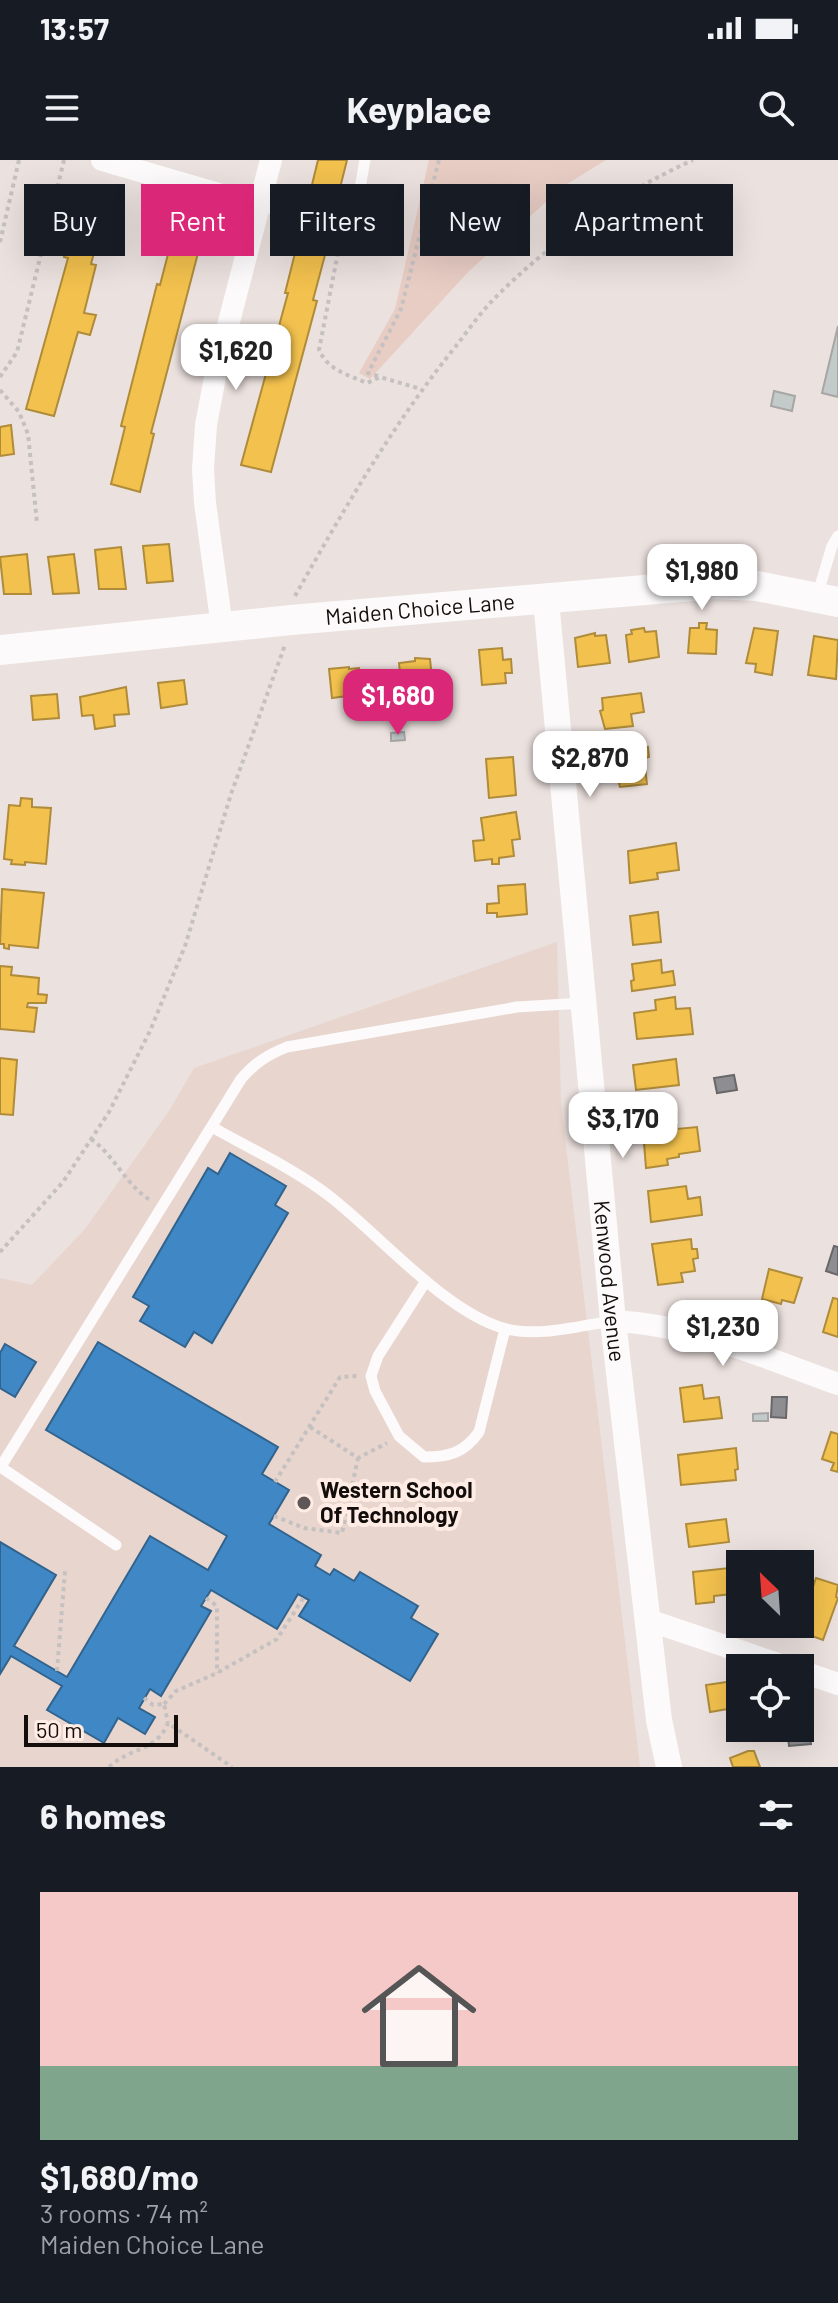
<!DOCTYPE html>
<html lang="en">
<head>
<meta charset="utf-8">
<style>
  body { margin:0; font-family:Barlow,sans-serif; background:#242831; color:#f1f3f6; height:100vh; display:flex; flex-direction:column; font-size:30px; white-space:nowrap }
  * { box-sizing:border-box; margin:0 }
  p { font-size:26px; color:#9ea1a6 }
  .icon { flex:none; width:44px; height:44px; fill:none; stroke:currentColor; stroke-width:2; stroke-linecap:round; stroke-linejoin:round }
  .map { position:relative; height:1607px; overflow:hidden }
  .panel { display:flex; flex-direction:column; background:#171b24; flex:1 }
  .panel>* { flex:none }
  .top-card { position:absolute; left:24px; top:24px; width:790px; height:72px; display:flex; gap:16px }
  .needle { width:52px; rotate:335deg }
  .tools { position:absolute; left:726px; top:1390px; display:grid; gap:16px }
  .tools a { display:grid; place-items:center; width:88px; height:88px; border-radius:0px; background:#171b24; box-shadow:0 8px 32px #0002; font-size:40px }
  .scale { position:absolute; left:24px; bottom:20px; width:154px; box-sizing:border-box; padding-left:8px; border:4px solid #130d0b; border-top:0; font-size:22px; line-height:28px; white-space:nowrap; color:#130d0b; -webkit-text-stroke:6px #ffece5; paint-order:stroke }
  .price { position:absolute; translate:-50% -68px; padding:0 18px; border-radius:16px; background:#fff; color:#222; font-size:26px; line-height:52px; filter:drop-shadow(0 2px 4px #0008) }
  .price::after { content:''; position:absolute; left:50%; top:48px; width:24px; height:18px; margin-left:-12px; background:inherit; clip-path:polygon(0 0,100% 0,50% 100%) }
  .price.current { background:#db2777; color:#fff }
  ul { padding:0; list-style:none }
  li { display:grid; align-content:center; gap:16px; height:424px; padding:0 40px }
  li+li { border-top:2px solid #363941 }
  li span { display:grid; place-items:center; height:248px; border-radius:0px; color:#555 }
  li>.icon { margin-inline-start:auto }
  span .icon { width:144px; height:144px; fill:#fffc; stroke-width:1 }
  li b { font-size:34px }
  h2 { display:flex; justify-content:space-between; align-items:center; height:96px; padding:0 40px; font-size:34px }
  .tag { padding:0 28px; border-radius:0px; background:#171b24; box-shadow:0 8px 32px #0002; font-size:28px; line-height:72px }
  .tag.current { background:#db2777; color:#fff }
  .status { display:flex; justify-content:space-between; align-items:center; height:56px; padding:0 40px; background:#171b24; direction:ltr }
  .status svg { height:22px; fill:currentColor }
  header { display:flex; justify-content:space-between; align-items:center; height:104px; padding:0 40px; background:#171b24; font-size:36px; font-weight:700 }
  .map>svg:first-child { display:block }
</style>
</head>
<body>
<div class="status"><b>13:57</b><svg viewBox="0 0 49 12"><path d="M0 12V9h3v3zM5 12V6h3v6zM10 12V3h3v9zM15 12V0h3v12zM26 1h20v11H26zM47 4h2v5h-2z"/></svg></div>
<header><svg class="icon" aria-label="menu" viewBox="0 0 24 24"><path d="M4 6h16M4 12h16M4 18h16"/></svg>Keyplace<svg class="icon" aria-label="search" viewBox="0 0 24 24"><circle cx="10" cy="10" r="6"/><path d="M15 15l6 6"/></svg></header>
<div class="map">
<svg width="838" height="1607" viewBox="0 0 838 1607">
  <rect width="100%" height="100%" fill="#ebe1de"/>
  <path fill="#e8d5ce" d="M557 782 561 944 640 1607H0V1118L32 1125 85 1069 169 951 194 908Z"/>
  <path fill="#e8cdc4" d="M429 0H606L564 26 469 111 370 219 359 213 395 149Z"/>
  <path fill="#f2c14e" stroke="#af8b3a" stroke-width="2" d="M318 0H347L336 44 309 37Z
    M79 40 106 47 91 104 96 105 84 153 96 155 90 175 78 172 54 256 26 249 68 98 64 97Z
    M175 67 203 74 151 273 154 274 140 332 111 324 125 267 121 266 157 124 160 125Z
    M300 73 329 80 313 140 317 141 271 312 241 305 288 133H285Z
    M11 265 14 294 0 296V267Z
    M169 384 173 421 147 423 143 386Z
    M121 387 126 429H99L95 390Z
    M27 394 31 434H4L0 397Z
    M74 394 79 433 53 434 48 397Z
    M699 463H707L706 469 717 470 716 494 688 493 690 468H699Z
    M644 468 645 472 656 471 659 497 629 502 626 475 632 474 631 470Z
    M754 468 778 471 772 515 755 512 756 504 746 503Z
    M595 473V476L606 475 610 503 578 507 575 478Z
    M814 476 838 480 836 519 808 515Z
    M502 488 503 500 511 499 512 513H505L506 523 482 525 479 490Z
    M415 498 430 499 432 519H436L437 528 402 532 399 503 415 501Z
    M349 507V509L359 508 362 534 332 538 329 509Z
    M184 520 187 544 161 548 158 523Z
    M126 527 129 554 114 555 115 566 95 569 93 555 82 556 80 537Z
    M641 533 644 552 631 554 633 566 605 569 600 551 603 550 602 538Z
    M57 534 59 558 33 560 31 536Z
    M648 587 649 597 644 598 647 624 620 627 616 610 608 611V602L629 600 627 590Z
    M513 597 516 635 489 638 486 599Z
    M21 638 32 639V647L51 648 46 704 25 702V705L11 704 12 700 4 699 9 645 20 646Z
    M516 652 520 679 512 680 514 696 499 698V704H492V699L475 701 473 681 484 680 481 658Z
    M676 683 679 710 657 713 658 719 630 723 628 691Z
    M525 724 527 754 497 757V753H487V744L499 743 498 726Z
    M2 729 44 733 38 788 9 785V789L4 788V784H0Z
    M658 752 661 782 633 785 630 756Z
    M661 800 662 813 673 811 675 825 632 831 631 821 634 820 632 804Z
    M0 806 12 807 11 815 39 818 38 834 47 835 46 843H28L27 847 37 848 34 872 0 869Z
    M675 837 676 849 690 848 693 874 637 879 634 853 656 850 655 840Z
    M0 898 17 900 13 955 0 954Z
    M676 899 679 925 636 930 633 905Z
    M677 965V969L697 967 700 991 679 994V997L667 999 668 1005 646 1008 643 970Z
    M686 1026 688 1039 700 1037 702 1055 651 1062 648 1031Z
    M691 1079 692 1089H697L698 1098 693 1099 695 1111 681 1113 683 1122 658 1125 652 1084Z
    M769 1109 802 1118 794 1143 782 1140 781 1144 762 1139Z
    M833 1138 838 1139V1177L823 1172Z
    M702 1225 704 1239 719 1237 722 1258 684 1262 680 1228Z
    M831 1272 838 1274V1312L831 1310 834 1303 822 1299Z
    M736 1288 738 1309 735 1310 736 1320 681 1325 678 1295Z
    M726 1359 729 1382 689 1387 686 1364Z
    M729 1408 732 1434 714 1436V1442L696 1444 693 1412Z
    M816 1418 838 1425 836 1437 838 1438 823 1480 798 1471Z
    M740 1520V1547L710 1552 706 1525Z
    M748 1591H754L760 1607H733L730 1598Z"/>
  <path fill="#3f88c5" stroke="#32638d" stroke-width="2" d="M230 993 286 1026 275 1045 288 1053 212 1183 194 1172 185 1187 140 1161 149 1146 133 1137 208 1008 218 1014Z
    M98 1182 278 1287 262 1314 289 1330 269 1364 321 1395 315 1406 330 1415 334 1409 354 1421 360 1412 418 1446 411 1458 438 1474 410 1521 299 1456 309 1440 298 1434 277 1469 211 1430 201 1446 211 1451 161 1536 150 1529 139 1548 155 1557 145 1574 118 1558 104 1583 47 1550 62 1526 11 1496 0 1514V1382L56 1415 14 1486 67 1517 150 1376 208 1410 227 1376 46 1270Z
    M5 1184 36 1202 15 1237 0 1228V1193Z"/>
  <path fill="#8d8d92" stroke="#68676a" stroke-width="2" d="M734 915 737 930 717 933 714 918Z
    M834 1086 838 1087V1115L826 1111Z
    M772 1237H787L786 1258 771 1257Z
    M809 1565 811 1584 789 1586 787 1568Z"/>
  <path fill="#c2caca" stroke="#a7a6a5" stroke-width="2" d="M838 166V237L822 233Z
    M774 231 795 236 792 251 771 246Z
    M404 572 405 580 391 581V573Z
    M768 1253V1261H753V1254Z"/>
  <g fill="none" stroke-linecap="round" stroke-linejoin="round">
    <path stroke="#c5c1c0" stroke-width="4" stroke-dasharray="4 4" stroke-linecap="butt" d="M341 77 319 190C328 210 348 215 367 223L380 217 421 229
      M0 82 19 0
      M378 216 368 213 401 149 439 0
      M0 217 17 192 64 0
      M0 230 19 252 28 274 37 363
      M295 436C344 349 393 264 456 186 467 172 478 156 490 143 546 85 620 33 693 0
      M91 979C115 996 125 1024 150 1040
      M0 1092 63 1022 109 952 150 871 185 786 231 634 285 485
      M310 1267 358 1298 387 1283
      M275 1322 340 1217 357 1216
      M274 1356 304 1368 342 1373 358 1298
      M206 1438 217 1446V1513
      M57 1511 65 1411
      M144 1538 153 1545 164 1544 168 1563
      M164 1544 176 1531 217 1513 277 1479 304 1437
      M109 1607C132 1586 156 1592 168 1563L232 1607"/>
    <path stroke="#fcfafa" stroke-width="11" d="M260 46 334 63C360 55 360 24 365 0
      M817 436 832 386 838 376
      M212 967C249 988 296 1010 328 1035 379 1074 444 1151 503 1168 537 1178 578 1166 612 1161
      M426 1121 378 1196 371 1216 375 1231 399 1276 424 1297C449 1297 464 1293 479 1272L505 1169
      M0 1308 241 919C255 903 267 895 287 887L517 847 583 843
      M2 1308 116 1385"/>
    <path stroke="#fcfafa" stroke-width="22" d="M102 0 260 46
      M222 467 205 343 203 309 206 265 216 212 271 0
      M613 1161C691 1164 765 1198 838 1224
      M648 1460 790 1508
      M800 1511 838 1524"/>
    <path stroke="#fcfafa" stroke-width="26" id="s1" d="M546 440 613 1161 659 1560 669 1607"/>
    <path stroke="#fcfafa" stroke-width="30" id="s2" d="M0 490 291 460 715 424 757 426 838 442"/>
  </g>
  <circle fill="#5f5755" stroke="#ffece5" stroke-width="3" cx="304" cy="1343" r="8"/>
  <g text-anchor="middle" stroke-width="8" stroke-linejoin="round" paint-order="stroke">
    <g font-size="22" fill="#130d0b" stroke="#ffece5">
      <text dy="8" stroke="none"><textPath href="#s2" startOffset="422">Maiden Choice Lane</textPath></text>
      <text dy="8" stroke="none"><textPath href="#s1" startOffset="684">Kenwood Avenue</textPath></text>
    </g>
    <g font-size="22" font-weight="bold" fill="#130d0b" stroke="#ffece5" text-anchor="start">
      <text x="320" y="1338">Western School<tspan x="320" dy="25">Of Technology</tspan></text>
    </g>
  </g>
</svg>
<div class="tools">
<a><svg class="needle" viewBox="-14 -14 28 28"><path d="M0-13l5 13h-10z" fill="#e53935"/><path d="M0 13l5-13h-10z" fill="#9ea1a6"/></svg></a>
<a><svg class="icon" aria-label="locate" viewBox="0 0 24 24"><circle cx="12" cy="12" r="6"/><path d="M12 2v4M12 18v4M2 12h4M18 12h4"/></svg></a>
</div>
<div class="scale">50 m</div>
<b class="price" style="left:236px;top:232px">$1,620</b>
<b class="price" style="left:702px;top:452px">$1,980</b>
<b class="price current" style="left:398px;top:577px">$1,680</b>
<b class="price" style="left:590px;top:639px">$2,870</b>
<b class="price" style="left:623px;top:1000px">$3,170</b>
<b class="price" style="left:723px;top:1208px">$1,230</b>
<div class="top-card">
<a class="tag">Buy</a>
<a class="tag current">Rent</a>
<a class="tag">Filters</a>
<a class="tag">New</a>
<a class="tag">Apartment</a>
</div>
</div>
<section class="panel">
<h2>6 homes<svg class="icon" aria-label="filters" viewBox="0 0 24 24"><path d="M4 7h16M4 17h16"/><circle cx="9" cy="7" r="2"/><circle cx="15" cy="17" r="2"/></svg></h2>
<ul>
<li><span style="background:linear-gradient(#f6c9c9 70%,#7fa58c 0)"><svg class="icon" aria-label="home" viewBox="0 0 24 24"><path d="M3 11l9-7 9 7M6 9v11h12V9"/></svg></span><div><b>$1,680/mo</b><p>3 rooms · 74 m²</p><p>Maiden Choice Lane</p></div></li>
</ul>
</section>
</body>
</html>
